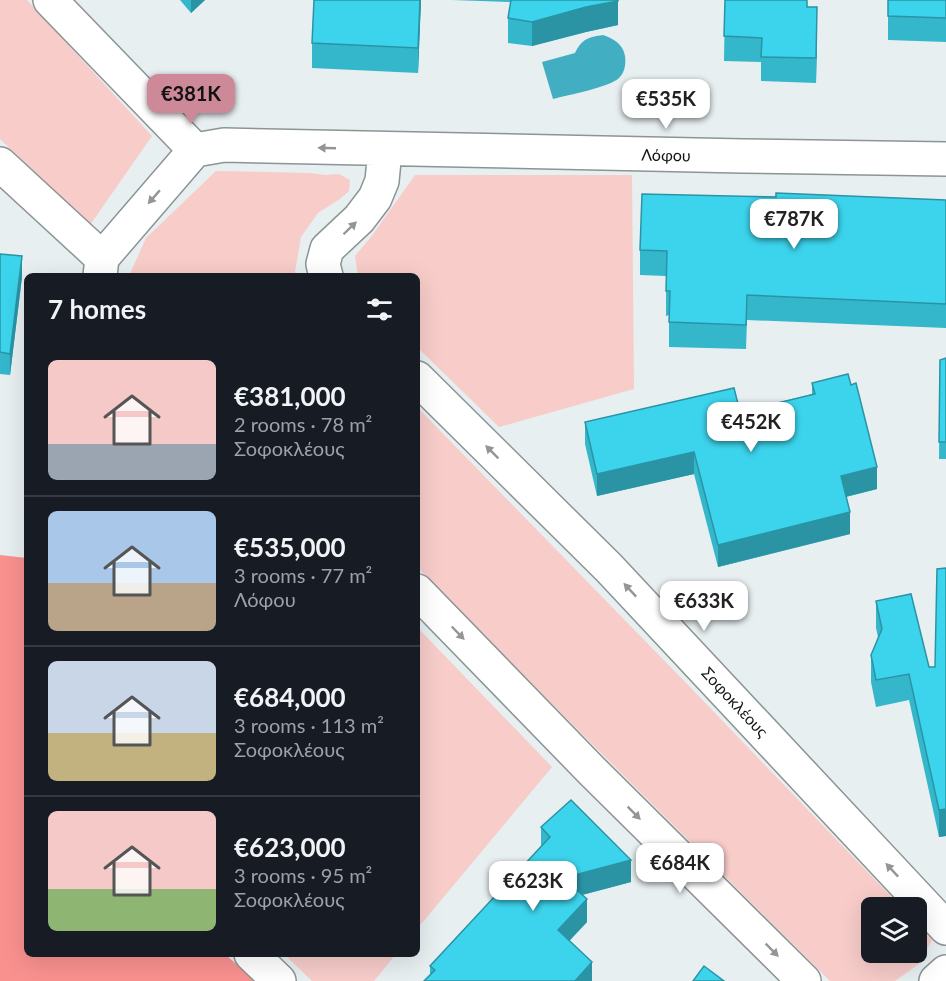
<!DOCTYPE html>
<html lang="en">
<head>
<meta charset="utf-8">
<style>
  body { margin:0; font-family:Lato,sans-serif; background:#242831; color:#f1f3f6; height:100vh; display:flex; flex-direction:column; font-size:22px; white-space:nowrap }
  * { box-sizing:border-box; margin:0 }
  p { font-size:20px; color:#9ea1a6 }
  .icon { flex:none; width:33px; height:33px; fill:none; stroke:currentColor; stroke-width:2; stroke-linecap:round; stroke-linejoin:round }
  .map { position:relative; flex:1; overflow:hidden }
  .side { position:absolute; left:24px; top:273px; width:396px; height:684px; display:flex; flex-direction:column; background:#171b24; border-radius:9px; box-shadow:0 6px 24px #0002 }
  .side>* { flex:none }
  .controls { position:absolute; left:861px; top:897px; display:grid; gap:12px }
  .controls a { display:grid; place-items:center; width:66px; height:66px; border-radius:9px; background:#171b24; box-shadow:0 6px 24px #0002; font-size:30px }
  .price { position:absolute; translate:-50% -51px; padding:0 14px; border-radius:12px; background:#fff; color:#222; font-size:20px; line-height:39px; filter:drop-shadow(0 2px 3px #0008) }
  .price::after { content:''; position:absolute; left:50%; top:36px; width:18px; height:14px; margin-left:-9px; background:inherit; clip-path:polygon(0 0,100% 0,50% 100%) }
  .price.current { background:#ce8998; color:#111 }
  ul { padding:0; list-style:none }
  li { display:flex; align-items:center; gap:18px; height:150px; padding:0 24px }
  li+li { border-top:2px solid #363941 }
  li span { display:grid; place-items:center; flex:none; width:168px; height:120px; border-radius:9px; color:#555 }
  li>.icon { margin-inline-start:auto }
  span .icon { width:72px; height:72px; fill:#fffc; stroke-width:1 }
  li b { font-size:26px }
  h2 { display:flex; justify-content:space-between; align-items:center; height:72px; padding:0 24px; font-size:26px }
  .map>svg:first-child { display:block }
</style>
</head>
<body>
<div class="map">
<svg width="946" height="981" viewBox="0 0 946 981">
  <rect width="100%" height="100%" fill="#e7eff1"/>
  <path fill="#f7ccc9" d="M0 0H27L152 136 90 225 0 139Z
    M216 171 310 173 325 175 339 174 350 180 349 191 340 199 318 213 301 237 295 272 297 276H129L146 238Z
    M415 175H632L634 389 499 427 417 347V276H358L355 256 371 237Z
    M417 407 689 686 901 907 872 908V952H916L917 924 932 940 919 964 895 981H830L581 733 417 567Z
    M417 627 552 767 417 929Z
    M284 954H396L374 981H312Z"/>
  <path fill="#f9918f" d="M0 555 27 558V954H225L255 981H0Z"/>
  <path fill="#41aec1" d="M603 35C614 39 623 44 625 56 626 64 625 72 619 78 610 87 568 95 553 99L542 62 575 53C582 39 588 37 603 35Z"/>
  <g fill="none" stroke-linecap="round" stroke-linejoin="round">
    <defs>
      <path id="minor" d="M50 0 195 150
        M0 164 102 258
        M100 276 102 258 195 150 224 145 743 156 946 159
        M326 276 323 264 327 249 359 219 375 198 382 181 385 150
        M417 378 609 568 946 928
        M417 591 592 771 804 981
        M251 954 279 981
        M936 981 946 972"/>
    </defs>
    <use href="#minor" stroke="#8c9495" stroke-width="36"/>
    <use href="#minor" stroke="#fff" stroke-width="33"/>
  </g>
  <path fill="#34b6cb" d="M180 0H205L191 13Z
    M314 0H421L418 73 312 68V43Z
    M452 0H618V25L586 32 532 46 508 43V18L511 2Z
    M725 0H807V7L817 32 816 83 761 81V62L724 61Z
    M946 0V42L888 40V16Z
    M776 197 946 200V328L747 320 746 349 669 347V315L666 316V276L640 275V250Z
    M0 254 22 277 10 375 0 374Z
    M946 358V459H939L940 360Z
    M812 383 877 489 846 497 850 534 718 567 694 474 597 496 585 444V422L740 412 812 394Z
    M946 568V836L939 837 909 700 876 707 871 682V655L878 637 876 628V601L929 667H935Z
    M541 827 631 882 582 895 587 922 569 941 592 981 430 974V966L541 846Z"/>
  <path fill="#2a94a5" d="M191 0H205L191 13Z
    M420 0H421L418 73V48Z
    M618 1V25L586 32 532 46V22L586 7Z
    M817 7V32L816 83V58Z
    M22 256V277L10 375V354Z
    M694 452V474L597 496V474Z
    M877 467V489L841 498V476Z
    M850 512V534L718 567V545Z
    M946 809V836L939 837V810Z
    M631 860V882L563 900V878Z
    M587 899V922L558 953V930Z
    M592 962V981H575Z"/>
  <path fill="#3cd4ec" stroke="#2a94a5" stroke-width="1.5" d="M314 0H420L418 48 312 43Z
    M511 0H618V1L586 7 532 22 508 18Z
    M725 0H807V7H817L816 58 761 57 762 38 724 36Z
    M888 0H946V18L888 16Z
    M776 193 946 200V304L747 295 746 325 669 322 670 291H666L667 251 640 250 642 194 776 197Z
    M0 254 22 256 10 354 0 352Z
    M946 358V442H939L940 360Z
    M848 374 851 385 856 383 877 467 841 476 850 512 718 545 694 452 597 474 585 422 734 388 740 412 815 394 812 383Z
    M946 568V809L939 810 909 674 876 680 871 655 882 629 876 601 911 594 929 667H935L937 569Z
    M571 800 631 860 563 878 587 899 558 930 592 962 575 981H424L435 970 430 966 550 837 541 827Z
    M704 966 724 981H693Z"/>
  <defs><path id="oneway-solid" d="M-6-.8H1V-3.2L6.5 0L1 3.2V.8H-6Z" transform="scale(1.5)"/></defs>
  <g fill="#949596">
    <use href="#oneway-solid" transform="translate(327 148) rotate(-178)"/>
    <use href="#oneway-solid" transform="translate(154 197) rotate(131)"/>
    <use href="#oneway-solid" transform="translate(350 228) rotate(-44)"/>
    <use href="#oneway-solid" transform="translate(492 452) rotate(-135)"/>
    <use href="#oneway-solid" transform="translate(630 590) rotate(-133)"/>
    <use href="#oneway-solid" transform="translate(458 633) rotate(46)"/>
    <use href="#oneway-solid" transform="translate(634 813) rotate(45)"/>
    <use href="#oneway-solid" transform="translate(892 870) rotate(-133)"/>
    <use href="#oneway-solid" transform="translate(772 950) rotate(45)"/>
  </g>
  <g text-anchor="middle" stroke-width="4.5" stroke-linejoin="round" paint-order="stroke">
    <g font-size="16" fill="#121415" stroke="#fff">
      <text transform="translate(666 155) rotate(1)" y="6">Λόφου</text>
      <text transform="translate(735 702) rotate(47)" y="6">Σοφοκλέους</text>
    </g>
  </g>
</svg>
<div class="controls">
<a><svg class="icon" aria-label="layers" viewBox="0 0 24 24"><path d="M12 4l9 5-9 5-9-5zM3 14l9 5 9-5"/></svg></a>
</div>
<b class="price current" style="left:191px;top:125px">€381K</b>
<b class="price" style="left:666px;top:130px">€535K</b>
<b class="price" style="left:794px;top:250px">€787K</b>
<b class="price" style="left:751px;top:453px">€452K</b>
<b class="price" style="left:704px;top:632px">€633K</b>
<b class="price" style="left:680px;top:894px">€684K</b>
<b class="price" style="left:533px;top:912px">€623K</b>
<section class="side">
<h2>7 homes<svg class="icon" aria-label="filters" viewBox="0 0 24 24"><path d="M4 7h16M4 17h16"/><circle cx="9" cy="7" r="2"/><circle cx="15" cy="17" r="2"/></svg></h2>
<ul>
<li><span style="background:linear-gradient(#f6c9c9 70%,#9aa5b1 0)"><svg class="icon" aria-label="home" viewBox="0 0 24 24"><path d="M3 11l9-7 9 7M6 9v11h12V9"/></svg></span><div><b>€381,000</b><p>2 rooms · 78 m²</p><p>Σοφοκλέους</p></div></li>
<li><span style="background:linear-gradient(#a9c7e8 60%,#b9a48a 0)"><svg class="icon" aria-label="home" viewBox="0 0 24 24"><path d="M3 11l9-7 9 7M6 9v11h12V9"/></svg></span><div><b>€535,000</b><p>3 rooms · 77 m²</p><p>Λόφου</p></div></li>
<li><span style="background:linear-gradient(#c9d6e8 60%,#c2b280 0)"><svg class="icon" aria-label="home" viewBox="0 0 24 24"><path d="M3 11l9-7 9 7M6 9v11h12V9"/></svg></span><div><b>€684,000</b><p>3 rooms · 113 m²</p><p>Σοφοκλέους</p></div></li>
<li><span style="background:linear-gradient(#f6c9c9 65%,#8fb573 0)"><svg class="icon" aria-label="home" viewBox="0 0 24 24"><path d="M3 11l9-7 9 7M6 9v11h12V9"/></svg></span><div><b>€623,000</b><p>3 rooms · 95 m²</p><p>Σοφοκλέους</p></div></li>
</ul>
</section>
</div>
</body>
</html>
